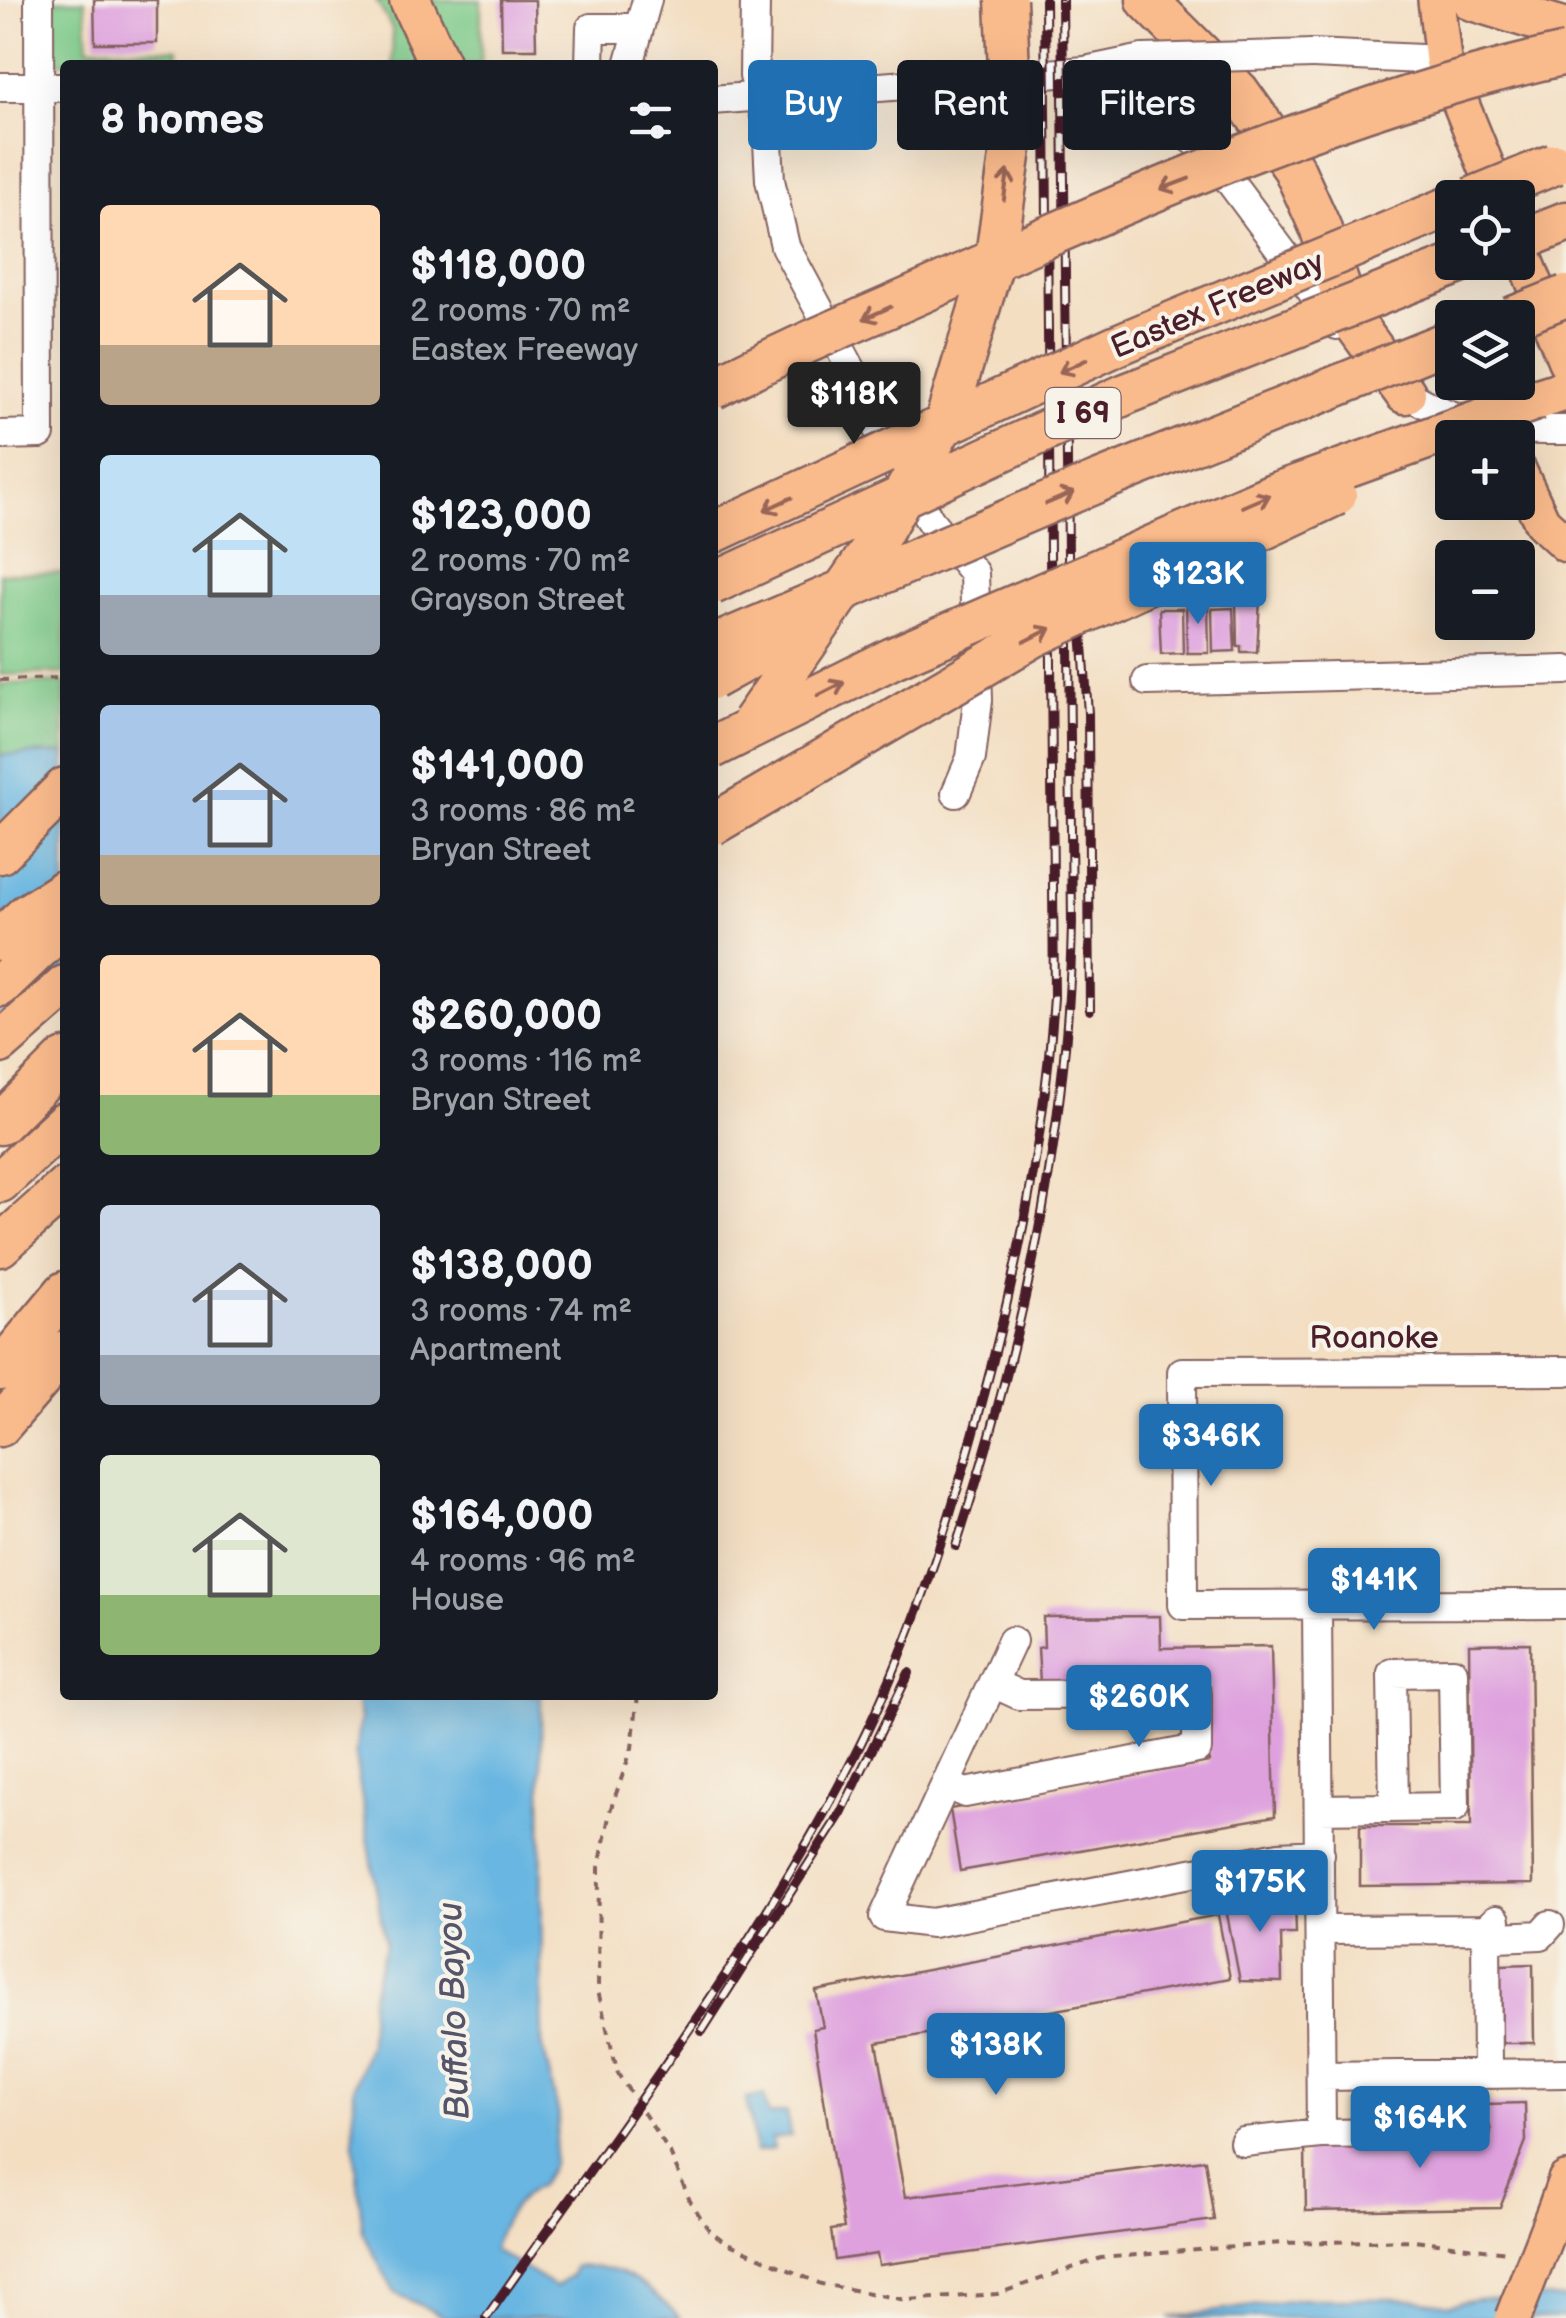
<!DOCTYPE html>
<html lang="en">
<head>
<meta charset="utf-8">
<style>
  body { margin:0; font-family:"Balsamiq Sans",sans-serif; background:#242831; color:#f1f3f6; height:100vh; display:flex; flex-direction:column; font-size:38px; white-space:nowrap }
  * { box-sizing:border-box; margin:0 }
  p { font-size:32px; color:#9ea1a6 }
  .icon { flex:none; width:55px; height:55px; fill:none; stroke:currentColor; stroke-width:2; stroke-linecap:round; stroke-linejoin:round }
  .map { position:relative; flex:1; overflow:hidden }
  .details { position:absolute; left:60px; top:60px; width:658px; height:1640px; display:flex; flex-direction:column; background:#171b24; border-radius:10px; box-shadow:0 10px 40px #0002 }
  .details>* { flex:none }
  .banner { position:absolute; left:748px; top:60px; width:668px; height:90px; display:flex; gap:20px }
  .controls { position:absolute; left:1435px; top:180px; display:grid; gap:20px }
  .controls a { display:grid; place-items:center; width:100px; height:100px; border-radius:10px; background:#171b24; box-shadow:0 10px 40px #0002; font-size:50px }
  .price { position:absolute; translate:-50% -85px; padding:0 22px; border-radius:10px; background:#1f6fb2; color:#fff; font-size:32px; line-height:65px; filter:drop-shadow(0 2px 5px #0008) }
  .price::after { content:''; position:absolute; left:50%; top:60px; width:30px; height:22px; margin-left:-15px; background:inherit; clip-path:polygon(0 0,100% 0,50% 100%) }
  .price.active { background:#222; color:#fff }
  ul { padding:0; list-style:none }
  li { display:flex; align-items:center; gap:30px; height:250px; padding:0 40px }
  li span { display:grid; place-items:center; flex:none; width:280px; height:200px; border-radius:10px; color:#555 }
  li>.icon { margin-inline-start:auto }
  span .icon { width:120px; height:120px; fill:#fffc; stroke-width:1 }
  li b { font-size:42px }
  h2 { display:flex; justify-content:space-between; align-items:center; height:120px; padding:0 40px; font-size:42px }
  .chip { padding:0 35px; border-radius:10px; background:#171b24; box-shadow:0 10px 40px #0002; font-size:35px; line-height:90px }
  .chip.active { background:#1f6fb2; color:#fff }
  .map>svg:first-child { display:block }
</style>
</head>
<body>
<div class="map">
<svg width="1566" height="2318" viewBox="0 0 1566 2318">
  <rect width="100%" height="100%" fill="#f7f3e8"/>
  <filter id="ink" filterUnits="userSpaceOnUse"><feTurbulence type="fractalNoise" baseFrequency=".01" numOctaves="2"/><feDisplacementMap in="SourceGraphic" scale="20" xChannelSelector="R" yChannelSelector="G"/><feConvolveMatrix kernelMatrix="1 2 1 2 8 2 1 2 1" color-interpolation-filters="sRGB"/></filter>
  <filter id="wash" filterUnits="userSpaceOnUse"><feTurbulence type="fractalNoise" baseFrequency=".0048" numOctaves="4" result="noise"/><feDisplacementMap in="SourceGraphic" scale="40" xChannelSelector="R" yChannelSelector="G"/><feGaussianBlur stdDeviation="2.25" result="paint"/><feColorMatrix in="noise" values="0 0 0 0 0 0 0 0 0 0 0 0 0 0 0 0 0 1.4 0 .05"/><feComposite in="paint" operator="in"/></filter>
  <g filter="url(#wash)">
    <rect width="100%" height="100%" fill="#f3dec2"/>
    <path fill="#7cc988" stroke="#63745a" stroke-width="2.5" d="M51 0H85L88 47 178 50 177 65 52 62Z
      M376 0H481V65H393L392 28Z
      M0 573H65V673L0 675Z
      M65 682V753L0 755V684Z"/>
    <path fill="#67b6e1" stroke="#586a86" stroke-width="2.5" d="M65 753V973L0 1016V755Z
      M356 1695H541L542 2043 559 2115 552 2164 540 2186C518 2194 498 2227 494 2250L555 2287 571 2276 574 2267C620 2262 649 2286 680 2318H447L395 2293 377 2260 363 2233 354 2145V2088L369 2043 371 1998 385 1944 355 1756 360 1718Z
      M764 2095 768 2115 786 2112 791 2136 772 2139 773 2149 756 2152 746 2099Z
      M1566 2298V2318H1169L1302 2299H1414L1449 2305 1475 2299Z"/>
    <g id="blocks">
      <path fill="#dea1de" d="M94 0H157V43H95Z
        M501 0H535L536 49H502Z
        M1236 599H1260L1257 652H1241V646H1237Z
        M1208 601 1209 653H1187L1186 602Z
        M1233 608 1235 651 1213 652 1212 609Z
        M1159 609H1182L1183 653 1161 654Z
        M1160 1616 1161 1648 1271 1646 1275 1816 960 1871 950 1809 1209 1762 1206 1681 1040 1683 1038 1648 1044 1647 1043 1617Z
        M1530 1643 1533 1884 1360 1886V1826H1471L1469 1644Z
        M1295 1897 1296 1934H1281L1282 1982 1240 1981 1224 1899Z
        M1218 1915 1230 1978 877 2043 905 2197 1205 2160 1214 2220 879 2265 877 2254 835 2260 831 2230 844 2228 813 2029 823 2027 816 1991Z
        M1533 1964 1534 2043H1502L1501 1965Z
        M1525 2103 1526 2141 1500 2208 1306 2211 1305 2148 1485 2145 1486 2104Z"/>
    </g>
  </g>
  <g filter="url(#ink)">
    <use href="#blocks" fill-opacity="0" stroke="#856260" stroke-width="2.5"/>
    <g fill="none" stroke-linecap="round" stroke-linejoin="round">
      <defs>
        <path id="minor" d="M755 0 754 76 767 123 770 180 785 246 856 378 890 458 931 522 974 573 978 700 971 758 956 793
          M1313 54 1443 60
          M590 65 591 28H639
          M629 65 647 0
          M1085 71 1142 103 1205 148 1337 325
          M0 87H65
          M712 100 1085 71 1143 59
          M1393 385C1454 425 1495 431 1566 430
          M0 435 40 434 39 0
          M1147 681 1566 670
          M1566 1371 1182 1372 1183 1605 1566 1604
          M1012 1641 884 1917 932 1923 1279 1856 1320 1854
          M946 1784 965 1793 1197 1749V1694L1019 1695 993 1683
          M1319 1809 1455 1807 1453 1672 1392 1673 1394 1808
          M1321 1930 1486 1929 1498 1937 1541 1935 1550 1925
          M1487 2074 1486 1929 1496 1920
          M1321 2076 1566 2073
          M1321 2134 1476 2132
          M1244 2142 1321 2134 1317 1605"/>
        <path id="major" d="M1436 0 1443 60 1499 198
          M1518 242 1566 361
          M1518 470 1542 522 1566 544
          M1555 2211 1566 2180"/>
        <path id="highway" d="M410 0 440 65
          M1147 0 1239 92 1294 169 1320 227 1349 316 1405 393
          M1472 0 1566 29
          M1518 241 1566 222
          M1538 399 1566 390
          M0 853 65 788
          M0 940 26 915 65 890
          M0 986 65 924
          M0 1043 65 986
          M0 1124 65 1059
          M0 1182 65 1122
          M0 1246 65 1188
          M0 1370 65 1292
          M0 1426 65 1351"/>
      </defs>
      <use href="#minor" stroke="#856260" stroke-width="32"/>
      <use href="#major" stroke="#856260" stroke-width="40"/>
      <use href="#highway" stroke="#856260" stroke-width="45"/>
      <path stroke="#856260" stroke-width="4" stroke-dasharray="8 8" stroke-linecap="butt" d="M0 680 65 678
        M638 1695 632 1748 610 1811 599 1868 598 1991 618 2074 670 2153 690 2201 709 2230 725 2242 821 2284 906 2300 997 2294 1101 2258 1282 2243 1414 2240 1507 2252"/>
      <use href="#minor" stroke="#fff" stroke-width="28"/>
      <use href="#major" stroke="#fabb8c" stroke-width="35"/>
      <use href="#highway" stroke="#fabb8c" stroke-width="40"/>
      <defs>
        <path id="rail" d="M1081 618 1088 713 1090 1010
          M956 1546C1022 1344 1068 1136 1072 923L1062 0
          M702 2031 841 1813 909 1673
          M486 2318C613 2135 754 1954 855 1755 907 1653 942 1545 973 1435 1013 1291 1044 1147 1054 997L1045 0"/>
      </defs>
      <use href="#rail" stroke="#4a1f2b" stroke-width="10"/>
      <use href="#rail" stroke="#f7f3e8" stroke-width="6" stroke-dasharray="19" stroke-linecap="butt"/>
      <defs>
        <path id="minor-bridge" d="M1143 59 1313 54"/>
        <path id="major-bridge" d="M1513 2318 1555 2211"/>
        <path id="highway-bridge" d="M1472 198 1555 164
          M1511 318 1566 296
          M712 389C790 347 874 315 954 278 1151 190 1355 101 1566 54
          M712 533 1115 346 1452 206
          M712 584 1126 394 1462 262
          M712 646 1097 482 1452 340
          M712 679 775 644
          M752 722 872 549 946 420 997 249 1012 142 1006 0
          M712 748 893 658 1273 494 1538 399
          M712 825 1033 637 1336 495"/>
      </defs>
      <use href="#minor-bridge" stroke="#856260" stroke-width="32" stroke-linecap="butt"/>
      <use href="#major-bridge" stroke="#856260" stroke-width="40" stroke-linecap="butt"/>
      <use href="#highway-bridge" stroke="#856260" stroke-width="45" stroke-linecap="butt"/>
      <use href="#minor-bridge" stroke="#fff" stroke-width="28"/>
      <use href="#major-bridge" stroke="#fabb8c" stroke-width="35"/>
      <use href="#highway-bridge" stroke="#fabb8c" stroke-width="40"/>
    </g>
    <defs><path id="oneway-shaft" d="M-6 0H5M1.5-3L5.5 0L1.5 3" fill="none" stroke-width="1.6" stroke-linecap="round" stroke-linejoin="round" transform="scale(2.5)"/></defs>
    <g stroke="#996557">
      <use href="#oneway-shaft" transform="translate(1175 184) rotate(159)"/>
      <use href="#oneway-shaft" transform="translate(1006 185) rotate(-82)"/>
      <use href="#oneway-shaft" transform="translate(877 313) rotate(156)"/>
      <use href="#oneway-shaft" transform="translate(1073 366) rotate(155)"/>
      <use href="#oneway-shaft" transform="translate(1060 498) rotate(-23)"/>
      <use href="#oneway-shaft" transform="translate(1256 501) rotate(-23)"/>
      <use href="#oneway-shaft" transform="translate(778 504) rotate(155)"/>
      <use href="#oneway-shaft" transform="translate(1038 635) rotate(-27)"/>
      <use href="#oneway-shaft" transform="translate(831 689) rotate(-27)"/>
    </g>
  </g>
  <g text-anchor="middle" stroke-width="8" stroke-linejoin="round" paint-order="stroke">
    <rect fill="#f7f3e8" stroke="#7e5f64" stroke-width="2.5" x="1045.5" y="388" width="75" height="50" rx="8"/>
    <g font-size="30" font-weight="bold" fill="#4a1f2b">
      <text x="1083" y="423">I 69</text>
    </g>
    <g font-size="32" fill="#4a1f2b" stroke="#f7f3e8">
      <text transform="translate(1217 304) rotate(-23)" y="11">Eastex Freeway</text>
      <text x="1374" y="1348">Roanoke</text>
    </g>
    <g font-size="35" font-style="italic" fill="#54546b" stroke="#f7f3e8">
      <text transform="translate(453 2011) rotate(-92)" y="12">Buffalo Bayou</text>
    </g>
  </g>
</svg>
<div class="controls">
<a><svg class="icon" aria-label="locate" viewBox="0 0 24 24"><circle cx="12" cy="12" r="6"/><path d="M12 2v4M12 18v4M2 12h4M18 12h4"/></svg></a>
<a><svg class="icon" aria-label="layers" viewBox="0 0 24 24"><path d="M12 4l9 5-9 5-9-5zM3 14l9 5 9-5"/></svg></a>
<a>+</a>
<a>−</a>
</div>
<b class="price active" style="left:854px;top:447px">$118K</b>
<b class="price" style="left:1198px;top:627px">$123K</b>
<b class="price" style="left:1211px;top:1489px">$346K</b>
<b class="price" style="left:1374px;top:1633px">$141K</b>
<b class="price" style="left:1139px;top:1750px">$260K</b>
<b class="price" style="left:1260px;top:1935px">$175K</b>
<b class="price" style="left:996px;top:2098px">$138K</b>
<b class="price" style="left:1420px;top:2171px">$164K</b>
<div class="banner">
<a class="chip active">Buy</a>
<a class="chip">Rent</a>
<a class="chip">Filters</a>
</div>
<section class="details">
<h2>8 homes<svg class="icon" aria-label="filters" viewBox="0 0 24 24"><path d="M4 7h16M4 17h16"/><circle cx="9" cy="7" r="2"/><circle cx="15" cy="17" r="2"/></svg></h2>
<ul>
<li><span style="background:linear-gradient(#ffd9b3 70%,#b9a48a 0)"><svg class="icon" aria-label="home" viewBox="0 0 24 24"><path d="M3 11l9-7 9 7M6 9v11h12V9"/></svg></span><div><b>$118,000</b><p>2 rooms · 70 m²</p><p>Eastex Freeway</p></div></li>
<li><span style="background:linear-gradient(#bfe0f5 70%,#9aa5b1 0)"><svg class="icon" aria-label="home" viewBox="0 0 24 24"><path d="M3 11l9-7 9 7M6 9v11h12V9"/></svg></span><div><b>$123,000</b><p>2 rooms · 70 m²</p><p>Grayson Street</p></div></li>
<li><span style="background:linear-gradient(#a9c7e8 75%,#b9a48a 0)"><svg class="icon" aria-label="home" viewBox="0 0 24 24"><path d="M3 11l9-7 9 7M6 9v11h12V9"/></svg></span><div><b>$141,000</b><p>3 rooms · 86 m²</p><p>Bryan Street</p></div></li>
<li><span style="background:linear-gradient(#ffd9b3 70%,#8fb573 0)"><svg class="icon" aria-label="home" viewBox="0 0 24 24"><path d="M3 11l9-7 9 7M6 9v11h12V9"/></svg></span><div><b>$260,000</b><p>3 rooms · 116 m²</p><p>Bryan Street</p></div></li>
<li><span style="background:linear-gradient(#c9d6e8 75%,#9aa5b1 0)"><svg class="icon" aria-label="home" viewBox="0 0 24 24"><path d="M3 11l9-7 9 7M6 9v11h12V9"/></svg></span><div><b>$138,000</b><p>3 rooms · 74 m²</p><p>Apartment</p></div></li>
<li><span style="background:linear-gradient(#dfe7d0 70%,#8fb573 0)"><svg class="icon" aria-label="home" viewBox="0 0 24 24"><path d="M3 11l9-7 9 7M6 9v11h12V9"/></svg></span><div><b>$164,000</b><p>4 rooms · 96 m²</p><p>House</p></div></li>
</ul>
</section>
</div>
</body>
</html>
